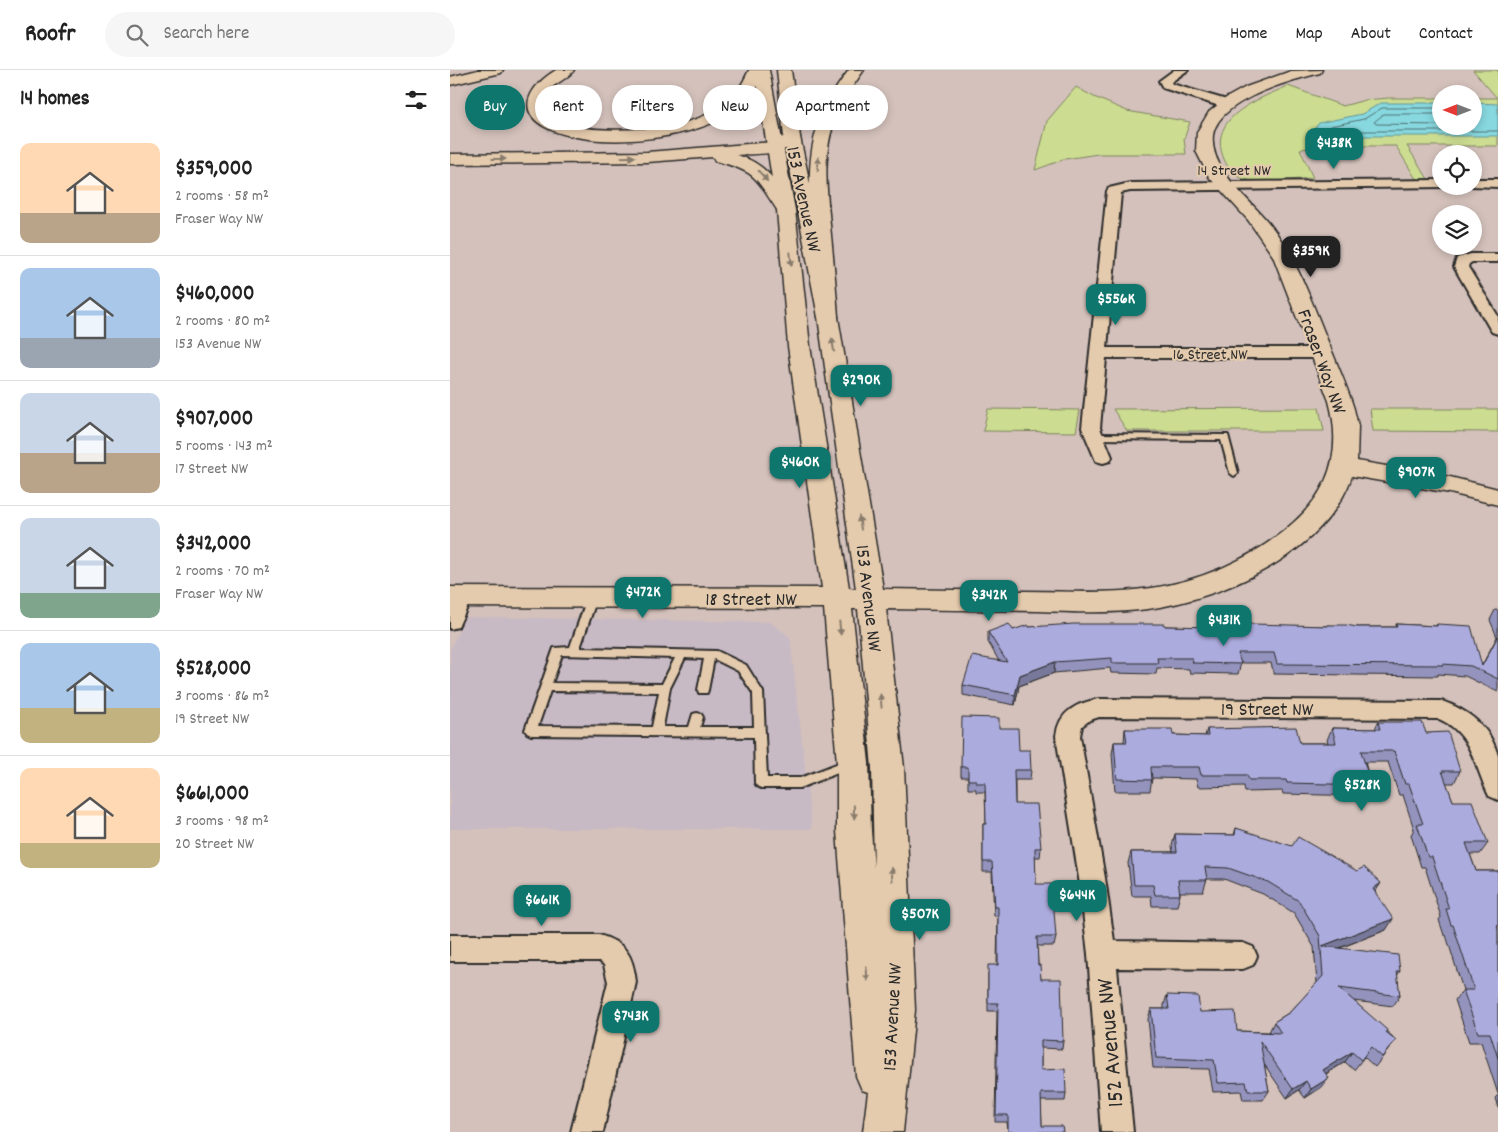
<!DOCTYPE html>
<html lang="en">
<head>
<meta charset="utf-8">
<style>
  body { margin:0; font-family:Dekko,sans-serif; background:#f6f6f6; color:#222; height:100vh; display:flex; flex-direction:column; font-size:19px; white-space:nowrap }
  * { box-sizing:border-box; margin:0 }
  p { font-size:16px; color:#767676 }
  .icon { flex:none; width:28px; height:28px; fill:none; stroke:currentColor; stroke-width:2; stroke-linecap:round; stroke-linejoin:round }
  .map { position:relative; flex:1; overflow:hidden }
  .drawer { display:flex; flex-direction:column; background:#fff; width:450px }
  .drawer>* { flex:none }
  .hud { position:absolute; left:15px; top:15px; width:475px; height:45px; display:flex; gap:10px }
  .needle { width:32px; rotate:270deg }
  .buttons { position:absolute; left:982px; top:15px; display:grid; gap:10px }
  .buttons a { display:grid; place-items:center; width:50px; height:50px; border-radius:50%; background:#fff; box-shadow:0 2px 8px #0003; font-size:25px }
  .price { position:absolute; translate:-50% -42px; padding:0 11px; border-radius:10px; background:#0f766e; color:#fff; font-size:16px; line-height:32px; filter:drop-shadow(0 1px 2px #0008) }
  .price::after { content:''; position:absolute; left:50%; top:30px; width:15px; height:11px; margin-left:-8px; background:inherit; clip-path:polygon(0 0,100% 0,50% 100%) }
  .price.selected { background:#222; color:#fff }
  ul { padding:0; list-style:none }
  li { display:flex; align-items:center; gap:15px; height:125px; padding:0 20px }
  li+li { border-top:1px solid #e0e0e0 }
  li span { display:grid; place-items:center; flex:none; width:140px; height:100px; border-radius:10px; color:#555 }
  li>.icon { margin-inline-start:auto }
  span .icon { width:60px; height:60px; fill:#fffc; stroke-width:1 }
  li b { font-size:21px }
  h2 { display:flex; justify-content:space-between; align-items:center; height:60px; padding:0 20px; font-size:21px }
  .chip { padding:0 18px; border-radius:22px; background:#fff; box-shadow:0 2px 8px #0003; font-size:18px; line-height:45px }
  .chip.selected { background:#0f766e; color:#fff }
  header { display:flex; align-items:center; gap:30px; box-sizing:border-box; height:70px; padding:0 25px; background:#fff; border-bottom:1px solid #e0e0e0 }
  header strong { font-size:24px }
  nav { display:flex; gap:28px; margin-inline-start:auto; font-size:18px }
  .search { width:350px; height:45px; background:#f6f6f6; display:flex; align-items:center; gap:12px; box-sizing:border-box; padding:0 18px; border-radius:28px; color:#767676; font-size:19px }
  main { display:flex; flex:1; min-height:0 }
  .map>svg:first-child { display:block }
</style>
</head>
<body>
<header>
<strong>Roofr</strong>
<div class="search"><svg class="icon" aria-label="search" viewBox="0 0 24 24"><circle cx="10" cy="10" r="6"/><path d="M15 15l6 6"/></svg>Search here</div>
<nav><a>Home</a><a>Map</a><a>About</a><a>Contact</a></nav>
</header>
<main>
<section class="drawer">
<h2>14 homes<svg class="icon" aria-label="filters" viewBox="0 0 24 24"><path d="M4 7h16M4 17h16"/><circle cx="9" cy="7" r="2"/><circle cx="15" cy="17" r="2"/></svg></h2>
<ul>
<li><span style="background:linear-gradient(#ffd9b3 70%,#b9a48a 0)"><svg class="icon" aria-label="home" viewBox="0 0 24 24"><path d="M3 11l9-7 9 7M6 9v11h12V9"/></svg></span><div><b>$359,000</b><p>2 rooms · 58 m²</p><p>Fraser Way NW</p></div></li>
<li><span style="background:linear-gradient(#a9c7e8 70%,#9aa5b1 0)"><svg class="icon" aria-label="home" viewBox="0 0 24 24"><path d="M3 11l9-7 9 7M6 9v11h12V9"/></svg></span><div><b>$460,000</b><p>2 rooms · 80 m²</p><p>153 Avenue NW</p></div></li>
<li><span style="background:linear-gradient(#c9d6e8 60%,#b9a48a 0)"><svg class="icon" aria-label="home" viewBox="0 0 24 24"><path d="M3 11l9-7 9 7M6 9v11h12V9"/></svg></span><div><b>$907,000</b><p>5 rooms · 143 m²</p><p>17 Street NW</p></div></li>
<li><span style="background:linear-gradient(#c9d6e8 75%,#7fa58c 0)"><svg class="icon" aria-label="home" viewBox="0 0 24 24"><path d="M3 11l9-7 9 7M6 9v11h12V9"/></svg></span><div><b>$342,000</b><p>2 rooms · 70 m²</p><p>Fraser Way NW</p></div></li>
<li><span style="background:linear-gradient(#a9c7e8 65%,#c2b280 0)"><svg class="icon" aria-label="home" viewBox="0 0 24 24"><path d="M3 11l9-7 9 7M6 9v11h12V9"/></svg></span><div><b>$528,000</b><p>3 rooms · 86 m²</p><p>19 Street NW</p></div></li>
<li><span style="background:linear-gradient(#ffd9b3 75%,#c2b280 0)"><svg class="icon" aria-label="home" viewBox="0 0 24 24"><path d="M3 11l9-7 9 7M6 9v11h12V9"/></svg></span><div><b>$661,000</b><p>3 rooms · 98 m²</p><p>20 Street NW</p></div></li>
</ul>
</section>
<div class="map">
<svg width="1048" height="1062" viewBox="0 0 1048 1062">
  <rect width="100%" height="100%" fill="#d4c1bb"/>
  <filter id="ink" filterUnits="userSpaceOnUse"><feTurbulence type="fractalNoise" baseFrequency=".02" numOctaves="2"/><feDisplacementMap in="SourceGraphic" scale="10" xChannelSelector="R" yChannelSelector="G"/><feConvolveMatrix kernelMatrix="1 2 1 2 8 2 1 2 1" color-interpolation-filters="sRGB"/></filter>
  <g filter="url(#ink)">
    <path fill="#c8bac5" d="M15 547 320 552 340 567 362 759H0V580Z"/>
    <path fill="#ccdc91" stroke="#7c845e" d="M1023 0H1048V76H957L978 109H966L946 76H887L850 79 863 108C845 109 809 114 794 109 784 106 778 99 774 89 756 47 809 29 838 16L893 36 915 30 939 28H991V56H1024V28H1047Z
      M626 17 644 27 677 41 740 52 734 69 736 84H648L615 89 585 100 597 51Z
      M869 338 874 361H677L663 339Z
      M538 339 630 340 626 362 533 361Z
      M920 339H1048V362L923 361Z"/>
    <path fill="#87d8df" stroke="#629397" d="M931 33H991V56H1024V33L1048 34V66H867L860 64 869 53 912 44Z"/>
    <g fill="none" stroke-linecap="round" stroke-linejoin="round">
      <path stroke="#507073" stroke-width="1" d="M991 38H932L914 49 881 56 880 59 882 61H1048
        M991 44H934L924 52 926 54 991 55"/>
      <defs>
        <path id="lane" d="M644 364 778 365 788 403 784 406 780 403 771 370 641 369 640 367Z
          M142 524 147 528 130 578 267 581 296 595 313 622 317 708H350L399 689 403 691 405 694 403 697 350 718H311L307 716 305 713 304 667 81 665 77 663 75 660 103 581 104 578 120 577 137 528ZM112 585 225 588 212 614 102 613ZM235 588 254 589 248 620 249 623H257L258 620 264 589 288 601 303 623 304 657H250L253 647 251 644 247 643 243 644 239 657H213L220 618ZM100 621 209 622 202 657 88 656Z"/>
        <path id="street" d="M724 0H738L721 12 722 14 780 31 782 34 776 38 713 18 709 11Z
          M1024 109H1048V117L1021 116H1024Z
          M991 110V116L996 117 680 121 671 123 657 278H872L878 279 880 283 878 287 872 288H656L650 358 662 387 660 391 653 393 646 391 632 358 657 121 659 118 680 113Z
          M1021 184H1048V192H1022L1019 194 1018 197 1048 246V264L1042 262 1040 259 1004 197 1007 188Z
          M11 519 18 522 22 527 8 557 0 559V528L4 522Z
          M649 629 991 631C1017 639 1041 657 1048 686 1048 699 1048 716 1048 730L1039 726C1025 698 1022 663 989 649L649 647 640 650 632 656 630 666 655 808 664 871 793 873 803 877 807 886 803 895 793 899 667 898 683 1062H651L638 884 629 808 606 666C609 641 627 633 649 629Z
          M0 865H149C176 873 183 885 186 912L153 1062H121L158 912 154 895 149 891H0Z"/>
        <path id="secondary" d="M305 0H319L345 140 360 276 399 518 406 519 368 247 334 67 327 0H341L350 67 388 247 433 519C481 520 529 520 576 521 615 521 655 524 693 519 747 513 803 489 843 453 881 420 892 379 879 331L823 186 798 150 759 107 746 81 747 62 759 42 776 28 796 17 841 1 872 0 870 3C842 10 768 30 763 65 759 101 802 130 822 157 846 189 859 225 874 262 884 287 896 313 904 339L908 356 907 391 1000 407 1048 419V435L1000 423 902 406C875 484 774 528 698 539 661 544 624 542 588 541 537 540 486 540 436 539L454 698 465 940 453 1062H413L418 1022 412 1020 406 1006 387 761V693L374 538 0 537V517L372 518 338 276 327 140ZM402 539H408L422 698 424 798 421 761 419 693Z"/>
        <path id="highway" d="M28 0H53L51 3 0 15V7Z
          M106 0H124C116 12 95 15 93 32 89 68 198 60 219 56 236 53 257 47 272 36 286 26 292 15 299 0H313C310 8 308 18 303 24 269 71 144 83 95 57 63 39 83 14 106 0Z
          M399 0H414C402 17 391 33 384 53 372 87 377 121 380 155 383 186 386 216 388 247L385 251 378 253 371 251 368 247C366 216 364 186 362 155 357 91 358 53 399 0Z
          M342 62 348 64 350 67C337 87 308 83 286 85 317 93 329 115 345 140L342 144 336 145 330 144C305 109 310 102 265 91L263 87 197 92 0 94V84L197 82 324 72C331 70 334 64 342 62Z"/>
      </defs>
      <use href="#lane" stroke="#2b2b2b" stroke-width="4"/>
      <use href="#street" stroke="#2b2b2b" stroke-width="4"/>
      <use href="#secondary" stroke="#2b2b2b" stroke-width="3"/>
      <use href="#highway" stroke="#2b2b2b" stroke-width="3"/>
      <use href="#lane" fill="#e5cbad" fill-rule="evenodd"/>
      <use href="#street" fill="#e5cbad" fill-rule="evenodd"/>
      <use href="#secondary" fill="#e5cbad" fill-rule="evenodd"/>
      <use href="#highway" fill="#e5cbad" fill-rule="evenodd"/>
    </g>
    <path fill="#9493be" stroke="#2b2b2b" d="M1045 540H1048V622L1015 606 988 604V606L824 604 821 593H791L788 604 740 603 739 599 707 598 706 604 661 603 660 598 604 603 569 616 565 635 513 625V615L549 591 538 572V562L563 560 579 557 715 556 762 557V555L877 556V555L907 557H945L946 554 986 556 987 554 1032 595 1047 567 1040 550Z
      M928 652 976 663 1010 701 1004 713H996L1003 731 1038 773 1030 784H1020L1026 801H1048V1024L1031 972H1019L1005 930 1013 920 996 865H994L989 850 991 847 975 797H971L961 765 964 759 953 725H949L938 692H915L921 715 915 726 833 724 832 721 795 722 794 716 748 717 746 709 702 708 700 721H665L662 684 664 672H674L675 659 723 665 755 666 757 659 850 673H878L877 670 882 658 925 659Z
      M549 658 569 680 581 700 580 710H565V734L591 778 590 787H585L586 814 606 867 604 876H587L588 895 591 909 613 971 612 979 591 978V1000L616 1023 615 1031H591L592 1056 613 1062H558L557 1052H545L547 941H538V904L547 895 548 846H544L542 802H533V754H536L535 722H526V719H518V707H511V697Z
      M786 758 925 822 936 860 890 878 950 901 947 906 950 926 943 936 904 931 946 970 925 997 914 987 904 1000 895 992 876 1004 872 1017 855 1028 849 1020 837 1028 814 994 819 1021 813 1030H793L791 1021 763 1022 759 999 703 998 698 949 701 939H714V935L717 925 787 961 819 962 824 952 840 942 867 913 864 877 844 843 813 824 774 809H757L753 822H730V825L727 836H702L701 826H682L678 793 681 782H723L722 776 725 764 784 765Z
      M1048 1025V1038L1045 1028Z"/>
    <path fill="#78789b" stroke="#2b2b2b" d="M605 592 604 603 569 616 565 635V625L570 605Z
      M931 813 924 824 923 819Z
      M943 849 936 860 871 885 872 876Z
      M902 982 895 992 867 1009 873 1000Z
      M879 1008 872 1017 855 1028 861 1019Z
      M856 1011 849 1020 837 1028 843 1019Z"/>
    <path fill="#acabdd" stroke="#2b2b2b" d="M559 554 563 560 578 555 579 557 624 554H714L715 556 763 557 762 555 802 554 878 556 877 555H896L907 557H947L946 554 987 556V554L1021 556 1032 596 1048 566V609L1021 596 992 594 993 595 827 594 824 583H788L791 594 743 593 742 588H707L708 593H662V588L605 592 570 605 565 625 513 615 522 586 557 592 538 562Z
      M512 647 549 648V658H568L569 680H580L581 700H564L565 734H587L591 778H585L586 814H602L606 867H587L588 895H590L591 909H611L613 971 591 970V1000L615 999 616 1023H591L592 1056H612L613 1062H558V1045H546L548 933H538V895H548V837H545L542 792H533V754H536L535 713H526V710H518V697H511Z
      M928 652H972L976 663 998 662 1010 701H992L1003 731H1022L1038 773H1016L1026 801H1048V856H1047L1048 860V988L1040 963H1028L1013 920H1024L1003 855H1001L996 839H999L982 787H978L967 754H973L959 714H955L944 681H911L921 715 837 713 836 710H799L797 705H751L749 697H701L702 710 667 709 664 672H677L675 659H722L723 665 758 666 757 659 846 657 850 673H886L882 658 930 659Z
      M786 758 842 776 848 767 907 801 914 797 931 813 923 819 943 849 872 876 948 885 950 901H947L950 926 889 918 937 960 936 962 946 970 932 987 921 977 911 990 902 982 873 1000 879 1008 861 1019 856 1011 843 1019 810 971 819 1021H798L796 1012 768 1013 764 990 706 988 701 939H719L717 925 748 926 750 942 785 941 787 961 831 963 824 952 840 942 873 906 870 866 849 831 818 812 778 798 755 797 757 810H728L730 825H705L703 815H684L681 782H727L725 764 785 765Z"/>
    <defs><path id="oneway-solid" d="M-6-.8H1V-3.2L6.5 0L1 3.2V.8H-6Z" transform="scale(1.25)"/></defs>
    <g fill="#887b6c">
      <use href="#oneway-solid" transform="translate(178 87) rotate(-2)"/>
      <use href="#oneway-solid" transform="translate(49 89)"/>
      <use href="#oneway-solid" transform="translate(368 94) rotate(-88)"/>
      <use href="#oneway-solid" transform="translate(313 106) rotate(49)"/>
      <use href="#oneway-solid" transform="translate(341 189) rotate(84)"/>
      <use href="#oneway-solid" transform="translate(383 275) rotate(-99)"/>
      <use href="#oneway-solid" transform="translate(410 453) rotate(-99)"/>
      <use href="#oneway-solid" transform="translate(390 558) rotate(84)"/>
      <use href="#oneway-solid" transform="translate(431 631) rotate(-95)"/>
      <use href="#oneway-solid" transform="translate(404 742) rotate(89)"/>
      <use href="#oneway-solid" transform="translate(442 804) rotate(-93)"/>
      <use href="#oneway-solid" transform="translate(417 904) rotate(85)"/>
    </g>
  </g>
  <g text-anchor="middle" stroke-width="4" stroke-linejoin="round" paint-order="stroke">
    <g font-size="16" fill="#2b2b2b" stroke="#e5cbad">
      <text x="784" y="105">14 Street NW</text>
      <text x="760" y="289">16 Street NW</text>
    </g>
    <g font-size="20" fill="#2b2b2b" stroke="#e5cbad">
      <text transform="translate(355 129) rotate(78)" y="7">153 Avenue NW</text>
      <text transform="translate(873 291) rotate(70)" y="7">Fraser Way NW</text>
      <text x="301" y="535">18 Street NW</text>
      <text transform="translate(420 528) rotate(83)" y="7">153 Avenue NW</text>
      <text x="817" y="645">19 Street NW</text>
      <text transform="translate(441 947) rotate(-87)" y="7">153 Avenue NW</text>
    </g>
    <g font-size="24" fill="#2b2b2b" stroke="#e5cbad">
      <text transform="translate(659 973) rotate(-95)" y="8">152 Avenue NW</text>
    </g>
  </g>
</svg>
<div class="buttons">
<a><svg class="needle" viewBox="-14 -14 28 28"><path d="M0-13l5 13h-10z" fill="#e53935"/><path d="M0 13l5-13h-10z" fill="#767676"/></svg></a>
<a><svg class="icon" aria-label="locate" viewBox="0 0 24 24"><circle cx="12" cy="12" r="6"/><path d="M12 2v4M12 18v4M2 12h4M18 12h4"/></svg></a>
<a><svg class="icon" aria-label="layers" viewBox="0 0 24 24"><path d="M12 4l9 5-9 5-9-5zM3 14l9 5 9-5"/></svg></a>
</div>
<b class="price" style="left:884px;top:100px">$438K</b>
<b class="price selected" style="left:861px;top:208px">$359K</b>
<b class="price" style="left:666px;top:256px">$556K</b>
<b class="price" style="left:411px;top:337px">$290K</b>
<b class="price" style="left:350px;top:419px">$460K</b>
<b class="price" style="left:966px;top:429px">$907K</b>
<b class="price" style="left:193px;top:549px">$472K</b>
<b class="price" style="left:539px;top:552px">$342K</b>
<b class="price" style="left:774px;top:577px">$431K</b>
<b class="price" style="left:912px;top:742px">$528K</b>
<b class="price" style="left:627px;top:852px">$644K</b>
<b class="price" style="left:92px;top:857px">$661K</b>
<b class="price" style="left:470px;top:871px">$507K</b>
<b class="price" style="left:181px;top:973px">$743K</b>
<div class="hud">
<a class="chip selected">Buy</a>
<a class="chip">Rent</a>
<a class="chip">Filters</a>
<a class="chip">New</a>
<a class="chip">Apartment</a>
</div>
</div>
</main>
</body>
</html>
